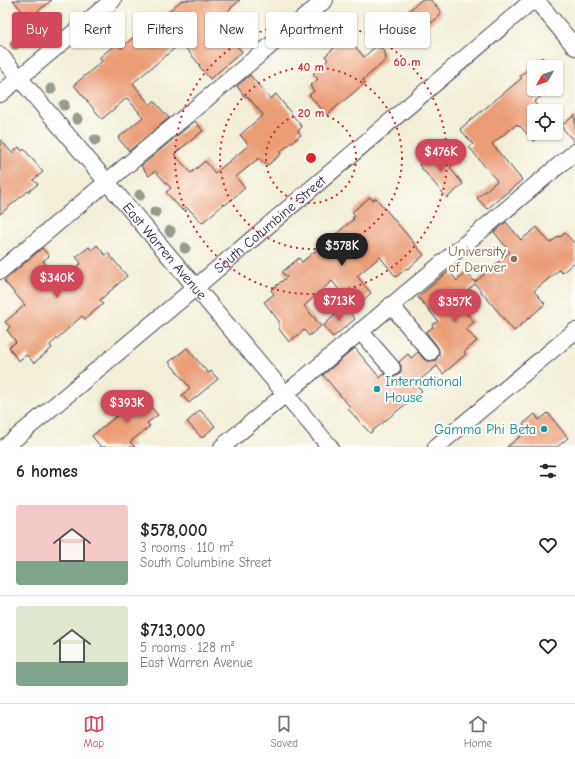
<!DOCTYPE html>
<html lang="en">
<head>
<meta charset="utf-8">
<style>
  body { margin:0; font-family:"Comic Neue",sans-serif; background:#f6f6f6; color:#222; height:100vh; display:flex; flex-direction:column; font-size:15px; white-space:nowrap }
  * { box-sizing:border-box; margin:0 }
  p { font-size:13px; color:#767676 }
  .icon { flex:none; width:22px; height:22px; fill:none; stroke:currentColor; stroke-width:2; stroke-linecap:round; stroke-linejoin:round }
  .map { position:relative; height:447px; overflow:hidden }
  .side { display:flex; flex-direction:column; background:#fff; flex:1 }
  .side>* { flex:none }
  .banner { position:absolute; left:12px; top:12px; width:551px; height:36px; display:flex; gap:8px }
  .needle { width:26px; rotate:230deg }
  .buttons { position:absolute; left:527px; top:60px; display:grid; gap:8px }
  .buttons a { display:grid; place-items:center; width:36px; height:36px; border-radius:4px; background:#fff; box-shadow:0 1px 3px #0004; font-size:20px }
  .price { position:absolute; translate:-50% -34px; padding:0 9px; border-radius:14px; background:#d1495b; color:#fff; font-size:13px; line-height:26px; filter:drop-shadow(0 1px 2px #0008) }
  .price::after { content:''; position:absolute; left:50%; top:24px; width:12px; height:9px; margin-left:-6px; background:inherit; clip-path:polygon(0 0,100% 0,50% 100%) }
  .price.current { background:#222; color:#fff }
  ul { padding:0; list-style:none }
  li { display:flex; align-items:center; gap:12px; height:100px; padding:0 16px }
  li+li { border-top:1px solid #e0e0e0 }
  li span { display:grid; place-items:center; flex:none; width:112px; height:80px; border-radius:4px; color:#555 }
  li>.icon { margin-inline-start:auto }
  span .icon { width:48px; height:48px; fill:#fffc; stroke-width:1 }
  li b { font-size:17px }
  h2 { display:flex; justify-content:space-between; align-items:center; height:48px; padding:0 16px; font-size:17px }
  .pill { padding:0 14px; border-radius:4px; background:#fff; box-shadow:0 1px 3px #0004; font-size:14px; line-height:36px }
  .pill.current { background:#d1495b; color:#fff }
  .tabs { display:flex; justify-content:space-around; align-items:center; height:56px; border-top:1px solid #e0e0e0; background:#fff; font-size:11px; color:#767676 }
  .tabs a { display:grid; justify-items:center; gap:2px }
  .tabs .current { color:#d1495b }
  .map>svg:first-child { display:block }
</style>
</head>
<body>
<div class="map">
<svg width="575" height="447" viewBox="0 0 575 447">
  <rect width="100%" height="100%" fill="#fdfcf7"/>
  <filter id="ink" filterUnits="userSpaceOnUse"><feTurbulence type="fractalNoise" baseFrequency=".025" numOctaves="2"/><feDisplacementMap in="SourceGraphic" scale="8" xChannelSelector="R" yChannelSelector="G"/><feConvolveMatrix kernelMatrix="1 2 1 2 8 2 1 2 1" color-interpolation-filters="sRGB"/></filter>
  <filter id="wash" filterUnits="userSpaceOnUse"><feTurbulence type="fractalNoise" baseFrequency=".012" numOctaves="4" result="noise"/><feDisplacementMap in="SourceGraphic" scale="16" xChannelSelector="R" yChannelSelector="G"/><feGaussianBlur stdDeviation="0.9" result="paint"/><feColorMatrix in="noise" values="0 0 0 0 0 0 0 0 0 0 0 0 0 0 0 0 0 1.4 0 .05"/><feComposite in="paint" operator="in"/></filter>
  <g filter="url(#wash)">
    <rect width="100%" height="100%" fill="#f2eed8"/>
    <g id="blocks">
      <path fill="#ea9c75" d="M13 0H52L28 19Z
        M182 0H240L229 10 225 14H226L216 22 242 52 210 79 199 66 200 65 181 43 133 83 150 105 154 101 169 118 129 151 118 138 143 117 127 98 102 119 74 85 101 62 102 61 99 58 117 43 121 48 150 23 152 26Z
        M421 0H431L441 12 439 13 441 15 414 37 413 35 409 39 396 24 400 21 399 19Z
        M347 37 364 57 375 47 381 48 385 52 386 60 363 80 365 83 327 115 309 95 314 91 310 86 318 79 313 74 328 60 325 56Z
        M542 57 546 61 547 60 552 67H534V89H550L534 102 538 107 534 111V142L520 126 519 127 517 124 492 144 522 180 487 209 477 198 497 181 469 147 473 144 460 129 522 78 520 76Z
        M250 75 270 99 276 94 302 127 298 131 301 135 280 152 281 154 268 165 265 162 264 163 259 158 236 177 245 188 225 205 224 204 202 223 190 210H189L186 207 182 210 166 192 171 188 155 171 149 176 141 166 195 121 203 131 174 154 191 173 205 161 215 173 249 145 240 135 263 115 247 96 245 97 237 86Z
        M575 115V143L561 126Z
        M0 139 12 153 19 147 22 151 24 149 43 172 33 180 38 184 28 192V191L0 214Z
        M439 150 452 166 450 168 463 184 447 198 419 165 435 151 436 152Z
        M370 197 373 200 376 198 424 255 408 269 407 268 396 277 380 257 357 276 371 293 354 308 332 281 304 306 321 326 309 336 304 330 289 342 279 329V321L264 302 274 294 271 290 287 277 282 272 299 258 302 262 354 219 352 218 355 216 352 212Z
        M506 222 521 240 537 227 550 243 559 236 560 237 565 233 575 244V262L562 273 559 270 534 291 545 304 514 331 475 284 456 301 474 322 466 329 477 341 464 352 466 354 443 374 437 366 416 383 422 391 370 433 348 409 350 407 323 375 355 348 380 378 384 374 389 377H394L398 375 401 371V366L399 362 408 354 411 358 418 352 423 358 426 361H431L436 360 439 355V350L437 346 426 332 433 327 432 325 438 321 418 297 449 271 457 281 466 272 475 282 510 252 494 232Z
        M97 245 105 255 108 253 127 276 100 300 103 304 85 319 82 316 50 345 52 348 34 363 27 355 18 361 9 347 16 342 7 330 10 327 5 322 25 305 4 281 42 248 49 256 43 261 60 281 81 263 76 257 89 247 92 250Z
        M344 307 355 319 333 337 323 326Z
        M187 348 208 373 211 371 218 379 189 403 182 395 190 388 169 362Z
        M135 394 138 398 141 395 158 415 147 423 150 426 130 442 135 447H101L92 436 124 410 120 406Z
        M200 410 215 426 202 438 187 422Z
        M548 413 568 438 557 447H507L528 430 523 424 535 414 539 420Z"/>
    </g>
  </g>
  <g filter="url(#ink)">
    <use href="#blocks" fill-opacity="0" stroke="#414153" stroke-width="1"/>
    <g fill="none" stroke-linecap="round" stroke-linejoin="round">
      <defs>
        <g id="minor">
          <path d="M536 0 575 47"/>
          <path id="s1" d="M0 55 330 447"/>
          <path d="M0 94 113 0"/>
          <path d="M0 271 325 0"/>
          <path d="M391 305 430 352"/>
          <path d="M360 331 392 368"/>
          <path id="s2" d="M5 447 196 287 533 0"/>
          <path d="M222 447 575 152"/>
          <path d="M436 447 575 331"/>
        </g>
      </defs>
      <use href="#minor" stroke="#414153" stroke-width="18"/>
      <use href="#minor" stroke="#fff" stroke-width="16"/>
    </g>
    <g fill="#969c8e">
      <circle cx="15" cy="44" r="5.5"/>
      <circle cx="51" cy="89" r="5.5"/>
      <circle cx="64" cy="105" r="5.5"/>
      <circle cx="77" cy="119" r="5.5"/>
      <circle cx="95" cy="140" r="5.5"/>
      <circle cx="140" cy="195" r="5.5"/>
      <circle cx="155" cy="212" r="5.5"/>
      <circle cx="170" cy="231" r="5.5"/>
      <circle cx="185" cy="248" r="5.5"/>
    </g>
  </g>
  <g fill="none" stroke="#d62828" stroke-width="2" stroke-dasharray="2 4">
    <circle cx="311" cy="158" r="45"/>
    <circle cx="311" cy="158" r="91"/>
    <circle cx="311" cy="158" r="136"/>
  </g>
  <circle fill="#8d6e63" stroke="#fdfcf7" stroke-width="1.5" cx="514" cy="259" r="4"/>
  <g fill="#0f9aa8" stroke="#fdfcf7" stroke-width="1.5">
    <circle cx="377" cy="389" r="4"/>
    <circle cx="544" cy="429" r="4"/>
  </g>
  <g text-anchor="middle" stroke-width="4" stroke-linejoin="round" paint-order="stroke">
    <g font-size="14" fill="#22223b" stroke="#fdfcf7">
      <text dy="5" stroke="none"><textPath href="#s2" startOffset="346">South Columbine Street</textPath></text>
      <text dy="5" stroke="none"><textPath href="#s1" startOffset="256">East Warren Avenue</textPath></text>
    </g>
    <g font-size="14" fill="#785e54" stroke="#fdfcf7" text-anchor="end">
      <text x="506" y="256">University<tspan x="506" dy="16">of Denver</tspan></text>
    </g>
    <g font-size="14" fill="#0d838f" stroke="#fdfcf7" text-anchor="start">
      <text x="385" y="386">International<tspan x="385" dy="16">House</tspan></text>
      <text x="536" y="434" text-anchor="end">Gamma Phi Beta</text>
    </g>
  </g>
  <circle cx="311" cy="158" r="6" fill="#d62828" stroke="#fdfcf7" stroke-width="2"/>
  <g font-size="12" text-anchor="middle" font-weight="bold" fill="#d62828" stroke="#fdfcf7" stroke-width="4" stroke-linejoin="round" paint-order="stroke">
    <text x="407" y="66">60 m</text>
    <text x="311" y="71">40 m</text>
    <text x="311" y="117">20 m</text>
  </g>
</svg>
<div class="buttons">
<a><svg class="needle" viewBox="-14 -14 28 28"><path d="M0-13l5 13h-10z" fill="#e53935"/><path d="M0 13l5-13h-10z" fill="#767676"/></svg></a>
<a><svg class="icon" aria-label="locate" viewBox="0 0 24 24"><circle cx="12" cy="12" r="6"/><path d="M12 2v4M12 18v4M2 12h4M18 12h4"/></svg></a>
</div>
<b class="price" style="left:441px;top:173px">$476K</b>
<b class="price current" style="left:342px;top:267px">$578K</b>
<b class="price" style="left:57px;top:299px">$340K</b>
<b class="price" style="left:339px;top:322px">$713K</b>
<b class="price" style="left:455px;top:323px">$357K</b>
<b class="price" style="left:127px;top:424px">$393K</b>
<div class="banner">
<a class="pill current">Buy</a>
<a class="pill">Rent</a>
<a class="pill">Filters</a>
<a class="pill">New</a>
<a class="pill">Apartment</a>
<a class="pill">House</a>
</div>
</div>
<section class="side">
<h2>6 homes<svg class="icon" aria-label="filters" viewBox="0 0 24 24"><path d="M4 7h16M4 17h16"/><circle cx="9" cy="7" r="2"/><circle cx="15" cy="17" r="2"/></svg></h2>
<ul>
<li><span style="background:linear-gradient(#f6c9c9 70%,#7fa58c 0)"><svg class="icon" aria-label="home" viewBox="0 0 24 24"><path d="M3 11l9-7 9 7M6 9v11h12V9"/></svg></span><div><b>$578,000</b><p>3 rooms · 110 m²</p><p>South Columbine Street</p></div><svg class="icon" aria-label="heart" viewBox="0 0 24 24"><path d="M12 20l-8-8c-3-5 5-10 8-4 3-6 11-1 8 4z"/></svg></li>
<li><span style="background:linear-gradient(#dfe7d0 70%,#7fa58c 0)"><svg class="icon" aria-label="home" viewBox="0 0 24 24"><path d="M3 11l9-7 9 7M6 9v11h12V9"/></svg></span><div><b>$713,000</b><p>5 rooms · 128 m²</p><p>East Warren Avenue</p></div><svg class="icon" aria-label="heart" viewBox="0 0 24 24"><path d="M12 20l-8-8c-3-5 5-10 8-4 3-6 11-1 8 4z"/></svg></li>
</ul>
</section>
<nav class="tabs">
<a class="current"><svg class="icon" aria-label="map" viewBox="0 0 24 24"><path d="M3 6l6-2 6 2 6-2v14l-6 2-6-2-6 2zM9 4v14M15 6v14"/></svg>Map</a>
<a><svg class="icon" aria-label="saved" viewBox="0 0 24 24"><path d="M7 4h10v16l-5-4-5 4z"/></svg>Saved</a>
<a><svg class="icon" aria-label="home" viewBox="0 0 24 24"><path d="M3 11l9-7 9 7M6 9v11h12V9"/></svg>Home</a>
</nav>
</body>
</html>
